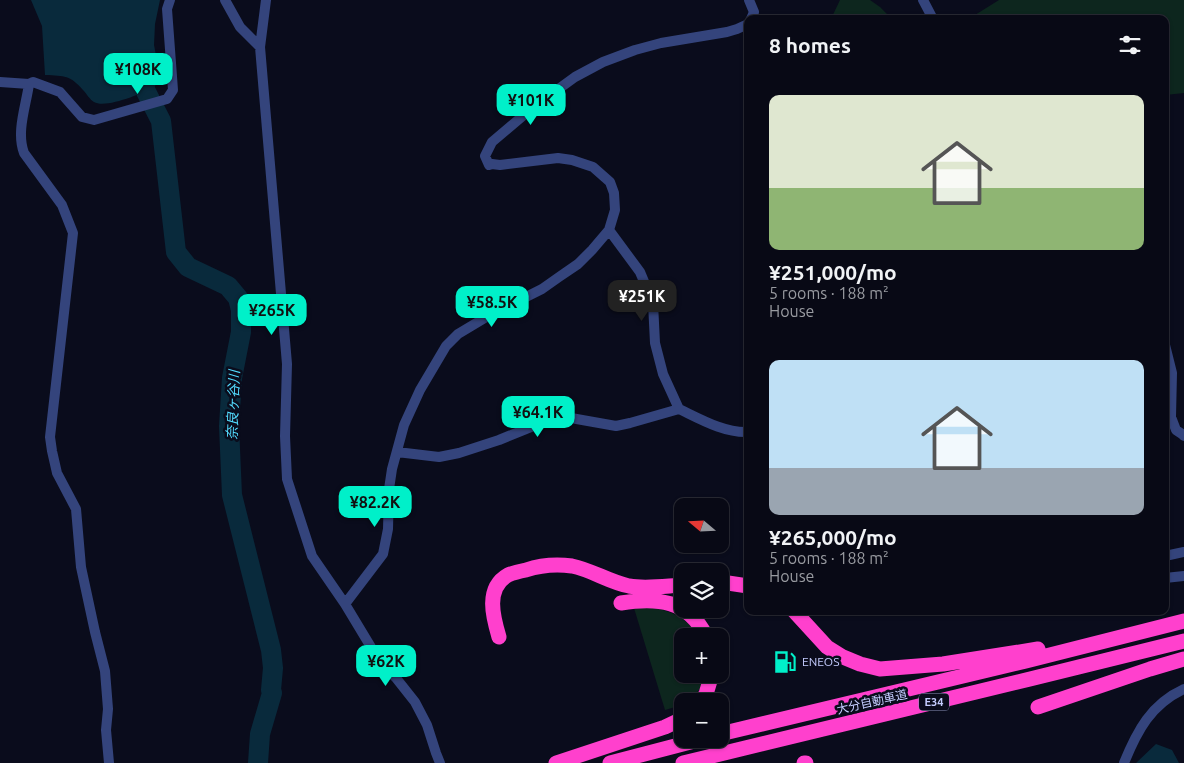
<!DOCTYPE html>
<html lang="en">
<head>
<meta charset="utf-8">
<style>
  body { margin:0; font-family:Ubuntu,"Noto Sans JP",sans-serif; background:#161722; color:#f1f3f6; height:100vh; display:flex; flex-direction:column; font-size:19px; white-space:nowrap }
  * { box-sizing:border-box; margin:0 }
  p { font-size:16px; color:#989aa0 }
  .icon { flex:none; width:28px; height:28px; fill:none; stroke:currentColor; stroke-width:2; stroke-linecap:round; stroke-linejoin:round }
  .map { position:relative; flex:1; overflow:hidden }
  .sheet { position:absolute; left:744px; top:15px; width:425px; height:600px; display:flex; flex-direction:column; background:#080915; border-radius:10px; box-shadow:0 1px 4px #0004,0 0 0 1px #292a34 }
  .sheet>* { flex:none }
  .needle { width:32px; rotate:289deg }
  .tools { position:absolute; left:674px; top:498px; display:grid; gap:10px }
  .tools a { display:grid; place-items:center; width:55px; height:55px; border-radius:10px; background:#080915; box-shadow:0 1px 4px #0004,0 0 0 1px #292a34; font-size:25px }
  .price { position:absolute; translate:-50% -42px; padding:0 11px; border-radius:10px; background:#00f0c9; color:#111; font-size:16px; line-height:32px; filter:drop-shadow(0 1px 2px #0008) }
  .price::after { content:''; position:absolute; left:50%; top:30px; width:15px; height:11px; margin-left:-8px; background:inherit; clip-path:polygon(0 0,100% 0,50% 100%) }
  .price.current { background:#222; color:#fff }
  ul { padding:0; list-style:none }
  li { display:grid; align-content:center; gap:10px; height:265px; padding:0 25px }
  li span { display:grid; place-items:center; height:155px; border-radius:10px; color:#555 }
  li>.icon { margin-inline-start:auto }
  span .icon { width:90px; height:90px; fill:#fffc; stroke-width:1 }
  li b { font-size:21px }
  h2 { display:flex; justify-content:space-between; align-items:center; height:60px; padding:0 25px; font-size:21px }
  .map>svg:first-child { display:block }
</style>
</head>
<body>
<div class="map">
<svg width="1184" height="763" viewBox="0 0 1184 763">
  <rect width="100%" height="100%" fill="#0a0c1c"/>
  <path fill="#0d261e" d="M840 0H870L880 7 892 19H831Z
    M999 0H1184V93L1165 95V19H956L975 15Z
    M641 606C667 610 683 613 698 636H682V674H703L700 689 689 701H682V705L665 710 634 608Z"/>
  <path fill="#092a3c" d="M31 0H160L155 24 154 45 160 76 154 88C142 93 106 109 94 102 90 100 86 93 83 90 70 75 65 76 45 75L42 26Z
    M1156 744 1172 750 1179 763H1136Z"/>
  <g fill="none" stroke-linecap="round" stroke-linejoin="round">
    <path stroke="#092a3c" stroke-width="20" d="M134 68 161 121 176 252 188 267 228 286 238 298 241 310V332L232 378 229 426 232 495 271 650 273 668 271 690 272 693 260 734 258 763"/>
    <path stroke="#34447c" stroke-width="10" d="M225 0 240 27 260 47
      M266 0 260 47 287 364 285 436 287 479 312 556 345 604 380 662 396 678 415 702 427 725 436 753 440 763
      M749 0 754 12 751 19
      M923 0 933 19
      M0 82 29 84 33 82 60 92 82 117 94 120 167 99 173 90 167 9 170 0
      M29 84C26 106 16 132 24 153L62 205 73 233 50 437 52 451 57 473 76 509 81 567 95 632 105 671 108 709 106 730 109 763
      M609 230 640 272 653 303 655 343 663 374 679 409
      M1165 345 1172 373 1171 417 1176 430 1182 434 1184 436
      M397 452 439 457 459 453 499 440 553 418H571L616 426 630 423 679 409C700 419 724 433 748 432
      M1165 556 1184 552
      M1165 578 1184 576
      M345 604 383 554 388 529 389 489 392 469 404 425 420 390 446 346 458 334 488 316 542 289 559 277 578 264 592 250 609 230 615 210 614 193 610 182 593 167 572 160 558 158 500 165 492 164 489 165 485 156 492 142 531 109 575 77 603 62 635 50 661 43 727 32 737 29 748 24
      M1124 763C1137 731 1151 704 1184 689"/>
    <path stroke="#ff40cd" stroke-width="15" d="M720 583H728L748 586
      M621 603C657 597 688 600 706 636
      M794 611 827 647 843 657 860 664 880 669 943 664 1038 649
      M499 637C493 617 485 588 508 575 513 573 521 571 526 570 541 565 557 564 572 566 592 570 609 582 629 586 646 589 665 586 682 585
      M701 701 706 694 712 674
      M1038 707 1150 669 1184 659
      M720 734 1026 661 1184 621
      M556 763 665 727 682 719
      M610 763 702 739
      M683 763 1030 679 1184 641
      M804 763H806"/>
  </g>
  <defs>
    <symbol id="fuel-bare" viewBox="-9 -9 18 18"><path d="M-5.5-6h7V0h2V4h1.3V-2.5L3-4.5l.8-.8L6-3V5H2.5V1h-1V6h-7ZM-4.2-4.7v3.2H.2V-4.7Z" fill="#00f0c9" stroke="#0a0c1c" stroke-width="2.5" paint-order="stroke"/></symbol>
  </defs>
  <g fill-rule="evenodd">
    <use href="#fuel-bare" x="769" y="646" width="32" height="32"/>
  </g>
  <g text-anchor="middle" stroke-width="5" stroke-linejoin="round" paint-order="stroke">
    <rect fill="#0a0c1c" stroke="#8d93bb" stroke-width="1" x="919" y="693.5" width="30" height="17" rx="4"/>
    <g font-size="11" font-weight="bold" fill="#c5cdff">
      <text x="934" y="706">E34</text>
    </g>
    <g font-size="12" fill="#c5cdff" stroke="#0a0c1c" text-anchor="start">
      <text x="802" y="666">ENEOS</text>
    </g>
    <g font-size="12" fill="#c5cdff" stroke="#0a0c1c">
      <text transform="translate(872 702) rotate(-13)" y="4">大分自動車道</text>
    </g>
    <g font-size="14" font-style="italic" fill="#53dcff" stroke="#0a0c1c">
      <text transform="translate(233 405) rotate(-88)" y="5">奈良ヶ谷川</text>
    </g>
  </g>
</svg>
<div class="tools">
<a><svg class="needle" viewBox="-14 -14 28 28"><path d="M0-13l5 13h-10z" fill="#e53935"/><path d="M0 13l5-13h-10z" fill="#989aa0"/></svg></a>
<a><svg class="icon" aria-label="layers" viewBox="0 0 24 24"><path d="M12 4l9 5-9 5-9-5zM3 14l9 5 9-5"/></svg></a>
<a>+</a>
<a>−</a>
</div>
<b class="price" style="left:138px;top:95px">¥108K</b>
<b class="price" style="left:531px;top:126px">¥101K</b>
<b class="price current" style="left:642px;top:322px">¥251K</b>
<b class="price" style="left:492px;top:328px">¥58.5K</b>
<b class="price" style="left:272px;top:336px">¥265K</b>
<b class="price" style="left:538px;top:438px">¥64.1K</b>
<b class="price" style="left:375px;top:528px">¥82.2K</b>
<b class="price" style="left:386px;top:687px">¥62K</b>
<section class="sheet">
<h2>8 homes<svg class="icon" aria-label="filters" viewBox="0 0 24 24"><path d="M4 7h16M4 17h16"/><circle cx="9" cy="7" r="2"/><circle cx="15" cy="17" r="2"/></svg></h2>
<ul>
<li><span style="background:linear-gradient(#dfe7d0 60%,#8fb573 0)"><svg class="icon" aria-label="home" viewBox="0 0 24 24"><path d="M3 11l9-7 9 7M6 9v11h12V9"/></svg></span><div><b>¥251,000/mo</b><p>5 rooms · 188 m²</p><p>House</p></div></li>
<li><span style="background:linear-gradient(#bfe0f5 70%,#9aa5b1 0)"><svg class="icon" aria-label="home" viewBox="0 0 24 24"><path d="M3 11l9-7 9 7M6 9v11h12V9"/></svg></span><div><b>¥265,000/mo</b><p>5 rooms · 188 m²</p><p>House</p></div></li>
</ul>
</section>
</div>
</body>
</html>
